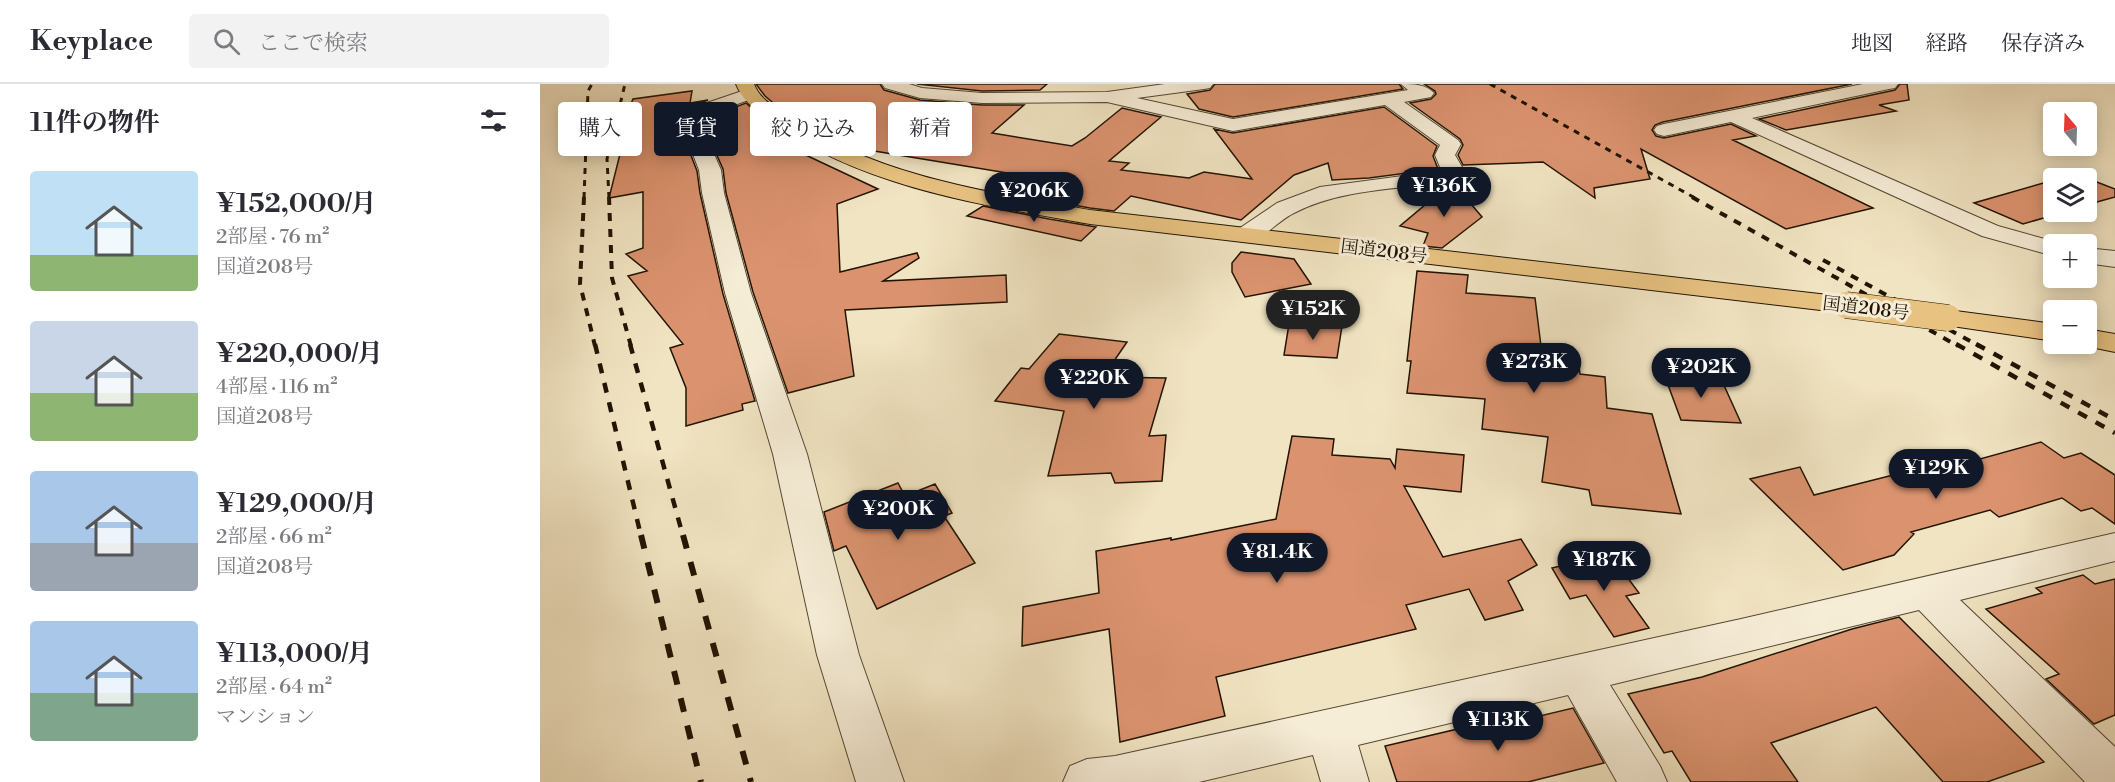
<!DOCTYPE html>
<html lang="ja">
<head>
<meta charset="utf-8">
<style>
  body { margin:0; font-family:"Libre Bodoni","Noto Serif JP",serif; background:#f2f2f3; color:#2b2b33; height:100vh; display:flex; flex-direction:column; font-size:22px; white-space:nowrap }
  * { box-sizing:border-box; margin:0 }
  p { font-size:20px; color:#7c7c81 }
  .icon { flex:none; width:33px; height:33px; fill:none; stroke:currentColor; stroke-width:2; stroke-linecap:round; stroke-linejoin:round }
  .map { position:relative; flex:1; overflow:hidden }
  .sheet { display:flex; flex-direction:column; background:#fff; width:540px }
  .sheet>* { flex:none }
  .guide { position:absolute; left:18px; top:18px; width:570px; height:54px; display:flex; gap:12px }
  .needle { width:39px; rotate:341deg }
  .tools { position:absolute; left:1503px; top:18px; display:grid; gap:12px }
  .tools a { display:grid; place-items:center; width:54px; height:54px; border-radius:6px; background:#fff; box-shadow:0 3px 15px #0003; font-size:30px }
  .price { position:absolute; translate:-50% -51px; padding:0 14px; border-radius:21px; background:#111827; color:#fff; font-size:20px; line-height:39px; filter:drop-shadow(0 2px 3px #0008) }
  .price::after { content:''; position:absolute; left:50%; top:36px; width:18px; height:14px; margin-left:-9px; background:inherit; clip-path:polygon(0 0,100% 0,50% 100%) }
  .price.selected { background:#222; color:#fff }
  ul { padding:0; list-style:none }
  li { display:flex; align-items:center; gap:18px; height:150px; padding:0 30px }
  li span { display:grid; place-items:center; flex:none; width:168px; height:120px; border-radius:6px; color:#555 }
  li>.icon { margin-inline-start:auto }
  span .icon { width:72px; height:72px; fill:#fffc; stroke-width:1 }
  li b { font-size:26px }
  h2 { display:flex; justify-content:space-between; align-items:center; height:72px; padding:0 30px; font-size:26px }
  .tag { padding:0 21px; border-radius:6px; background:#fff; box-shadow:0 3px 15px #0003; font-size:21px; line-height:54px }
  .tag.selected { background:#111827; color:#fff }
  header { display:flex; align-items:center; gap:36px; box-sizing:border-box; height:84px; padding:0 30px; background:#fff; border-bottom:2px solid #e1e1e2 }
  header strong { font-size:28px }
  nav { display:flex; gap:33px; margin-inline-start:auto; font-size:21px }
  .search { width:420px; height:54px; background:#f2f2f3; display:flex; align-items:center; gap:15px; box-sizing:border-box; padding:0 21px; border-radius:6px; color:#7c7c81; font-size:22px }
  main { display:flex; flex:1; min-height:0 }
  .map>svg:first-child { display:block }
</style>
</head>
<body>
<header>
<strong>Keyplace</strong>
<div class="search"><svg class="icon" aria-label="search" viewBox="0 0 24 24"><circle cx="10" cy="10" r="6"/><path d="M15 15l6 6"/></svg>ここで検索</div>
<nav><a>地図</a><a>経路</a><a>保存済み</a></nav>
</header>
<main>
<section class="sheet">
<h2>11件の物件<svg class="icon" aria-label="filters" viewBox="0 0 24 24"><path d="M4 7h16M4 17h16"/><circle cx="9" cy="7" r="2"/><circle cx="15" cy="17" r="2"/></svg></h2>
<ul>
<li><span style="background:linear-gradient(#bfe0f5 70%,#8fb573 0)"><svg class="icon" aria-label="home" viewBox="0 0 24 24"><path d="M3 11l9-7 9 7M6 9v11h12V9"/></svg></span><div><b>¥152,000/月</b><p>2部屋 · 76 m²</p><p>国道208号</p></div></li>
<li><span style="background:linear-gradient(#c9d6e8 60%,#8fb573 0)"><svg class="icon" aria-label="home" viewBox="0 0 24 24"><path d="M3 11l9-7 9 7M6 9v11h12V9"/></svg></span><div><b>¥220,000/月</b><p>4部屋 · 116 m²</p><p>国道208号</p></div></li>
<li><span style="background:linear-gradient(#a9c7e8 60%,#9aa5b1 0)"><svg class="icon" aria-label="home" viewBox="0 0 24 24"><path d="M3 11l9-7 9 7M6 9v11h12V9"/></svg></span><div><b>¥129,000/月</b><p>2部屋 · 66 m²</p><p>国道208号</p></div></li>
<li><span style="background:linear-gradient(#a9c7e8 60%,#7fa58c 0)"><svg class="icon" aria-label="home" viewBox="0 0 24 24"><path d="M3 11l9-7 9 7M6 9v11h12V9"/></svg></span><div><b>¥113,000/月</b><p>2部屋 · 64 m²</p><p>マンション</p></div></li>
</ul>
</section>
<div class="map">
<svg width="1575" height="698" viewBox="0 0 1575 698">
  <rect width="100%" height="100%" fill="#f1e4c2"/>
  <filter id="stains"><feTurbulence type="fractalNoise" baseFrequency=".00333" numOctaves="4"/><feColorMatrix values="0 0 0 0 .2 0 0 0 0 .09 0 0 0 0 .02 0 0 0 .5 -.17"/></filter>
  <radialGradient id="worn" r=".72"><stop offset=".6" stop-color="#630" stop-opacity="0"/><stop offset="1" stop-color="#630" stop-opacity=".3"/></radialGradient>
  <path fill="#db936f" stroke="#211403" stroke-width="1.5" d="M216 0H340L344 6 380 16 442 21H484L452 49 532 62 545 54 582 24 621 33 569 77 589 79 581 86 649 94 664 88 712 95 674 45 693 49 844 23 897 62 893 72 898 85 829 94 792 96 788 79 754 91 701 136 591 112 574 127 550 124 465 109 491 93 310 63 281 50 238 23 225 12Z
    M377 0H507L500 6 442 7Z
    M675 0H859L863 5 693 33 659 25 647 10 670 6Z
    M884 0H1312L1123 38 1115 41 1112 46 1116 52 1124 54 1191 40 1216 52 1193 56 1333 124 1246 145 1101 65 1110 95 1054 104 1055 114 1003 78 923 81 918 71 923 61 920 55 870 19 891 15 896 10 895 7Z
    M1360 0H1367L1369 16 1339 21 1356 27 1246 46 1219 35 1355 6Z
    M152 7 150 19 168 16 153 22 142 48 157 87 160 109 183 210 215 317 202 320 203 326 146 342V304L130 264 143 260 88 192 107 187 86 170 103 164V108L69 114 84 54 76 55 93 15Z
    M206 19 226 37 253 54 223 49V51L338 105 297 120 300 188 377 169 379 174 343 197 466 191 467 218 305 226 314 292 248 309 213 208 186 109 183 85 166 47 172 32Z
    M1536 90 1575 105V113L1546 121V94H1521Z
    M1514 96V128H1524L1483 140 1434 119Z
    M910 100H914L942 133 902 164 883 162 888 149 860 142Z
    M443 122 509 135 556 143 541 157 427 132Z
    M701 168 754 175 771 200 705 213 692 188V179Z
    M877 187 928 191 926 209 995 214 1003 278 1039 282 1040 290 1065 293 1067 324 1112 330 1141 430 1052 421 1049 406 1002 398 1008 353 942 345 945 315 867 309 871 277H867Z
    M749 240 802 242 797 274 744 271Z
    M519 250 587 258 563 293 626 294 609 352 626 351 622 397 575 399 571 389 508 392 524 327 455 317 481 284 489 285Z
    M1124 290 1160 291 1163 297H1182L1201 339 1141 336Z
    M752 352 794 355 792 371 850 375 855 384 857 365 924 371 921 408 864 402 903 473 981 455 997 481 968 497 983 526 945 536 929 505 866 521 876 545 676 593 685 632 580 658 569 545 482 562 483 523 559 509 556 467 631 454V456L736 435Z
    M1501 358 1524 374 1541 369 1575 391V440L1552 424 1541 427 1522 414 1459 433 1450 426 1371 448 1374 450 1354 471 1303 486 1210 395 1260 383 1274 411 1353 391 1361 397Z
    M358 399 365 412 395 400 412 429 404 432 435 479 337 525 306 462 294 467 284 428Z
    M1070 470 1099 509 1086 512 1109 544 1074 553 1046 511 1030 515 1012 484Z
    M1543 491 1555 500 1575 495V631L1554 640 1506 595 1519 590 1446 525 1502 509 1496 504Z
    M1359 533 1504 678 1447 698H1403L1336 623 1231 659 1258 698H1151L1132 667 1124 669 1088 610 1162 593 1312 545Z
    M1033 624 1064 679 988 698H857L845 662 922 644 924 650Z"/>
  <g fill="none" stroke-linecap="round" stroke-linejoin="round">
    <defs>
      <path id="minor" d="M342 0H369L382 4 442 9 567 8 625 0H673L670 4 664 5 597 14 693 35 868 6 861 0C874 0 885 0 894 9L891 13 864 18 918 56 921 60 915 71 922 83 917 97 909 98C858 105 800 105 754 129 735 138 720 162 697 156L694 151 697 146 737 119 780 103 900 87V83L895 71 900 61 845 21 693 47 567 18 442 19 380 14 345 4Z
        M1323 0H1358L1355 4 1349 5 1212 34 1458 142 1523 160H1514V172L1442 152 1191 38 1124 52 1117 50 1114 46 1117 42 1124 40Z
        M208 5 214 6 217 10 214 14 170 30 164 47 181 86 184 109 211 209 267 370 319 571 364 698H316L277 571 233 370 185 209 162 109 159 86 144 47 155 23Z
        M1546 164 1575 167V183L1546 179Z
        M1575 449V477L1420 516 1575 663V698H1545L1379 526 1070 601 1120 682 1127 698H1077L1028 611 818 661 829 698H781L773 671 659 698H523L530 682 547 675 575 672 1201 535Z"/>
      <path id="highway" d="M196 0H214C219 14 234 23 246 31 335 92 446 108 550 126L1306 213 1316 215 1320 221 1316 227 1306 229 550 140C443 121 324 104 233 39 219 29 203 18 196 0Z
        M1408 226 1514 240V257L1398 240 1394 234 1398 228Z
        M1546 245 1575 250V268L1536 260H1546Z"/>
    </defs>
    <use href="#minor" stroke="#554833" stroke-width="2"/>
    <use href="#highway" stroke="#211403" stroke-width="2"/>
    <use href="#minor" fill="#f6edd7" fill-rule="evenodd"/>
    <use href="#highway" fill="#e8c281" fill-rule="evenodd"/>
    <path stroke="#211403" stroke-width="3" stroke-dasharray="6 6" stroke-linecap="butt" d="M950 0 1155 114
      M44 114 48 7 52 0
      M69 114 67 75 85 0"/>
    <path stroke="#211403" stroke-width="4" stroke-dasharray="8 8" stroke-linecap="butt" d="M44 113 40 200 55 262
      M69 113 72 194 91 262
      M1152 113 1418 262
      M1283 176 1439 262"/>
    <path stroke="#211403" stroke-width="4.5" stroke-dasharray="10 10" stroke-linecap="butt" d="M55 260 101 452
      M90 260 143 452
      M1416 260 1575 349
      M1436 260 1575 336"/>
    <path stroke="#211403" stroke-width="6" stroke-dasharray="14 14" stroke-linecap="butt" d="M101 451 161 698
      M143 451 211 698"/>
    <defs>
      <path id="highway-bridge" d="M1306 221 1408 234"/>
    </defs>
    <use href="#highway-bridge" stroke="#211403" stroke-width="27" stroke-linecap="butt"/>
    <use href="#highway-bridge" stroke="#e8c281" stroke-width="26"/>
  </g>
  <g text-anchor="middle" stroke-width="6" stroke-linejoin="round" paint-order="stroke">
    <g font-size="18" fill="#211403" stroke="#f6edd7">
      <text transform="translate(844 167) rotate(7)" y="6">国道208号</text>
      <text transform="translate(1326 224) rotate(7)" y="6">国道208号</text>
    </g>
  </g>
  <rect width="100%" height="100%" filter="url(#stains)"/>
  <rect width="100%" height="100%" fill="url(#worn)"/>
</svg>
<div class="tools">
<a><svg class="needle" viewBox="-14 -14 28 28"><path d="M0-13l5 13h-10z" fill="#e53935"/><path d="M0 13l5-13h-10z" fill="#7c7c81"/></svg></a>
<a><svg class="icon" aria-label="layers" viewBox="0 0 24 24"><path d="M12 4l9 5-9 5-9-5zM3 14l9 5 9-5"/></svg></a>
<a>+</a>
<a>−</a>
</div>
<b class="price" style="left:904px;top:134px">¥136K</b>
<b class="price" style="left:494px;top:139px">¥206K</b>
<b class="price selected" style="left:773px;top:257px">¥152K</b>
<b class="price" style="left:994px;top:310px">¥273K</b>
<b class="price" style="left:1161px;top:315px">¥202K</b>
<b class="price" style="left:554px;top:326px">¥220K</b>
<b class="price" style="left:1396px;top:416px">¥129K</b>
<b class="price" style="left:358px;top:457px">¥200K</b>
<b class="price" style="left:737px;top:500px">¥81.4K</b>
<b class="price" style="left:1064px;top:508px">¥187K</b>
<b class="price" style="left:958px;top:668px">¥113K</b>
<div class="guide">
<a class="tag">購入</a>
<a class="tag selected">賃貸</a>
<a class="tag">絞り込み</a>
<a class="tag">新着</a>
</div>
</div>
</main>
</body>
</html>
